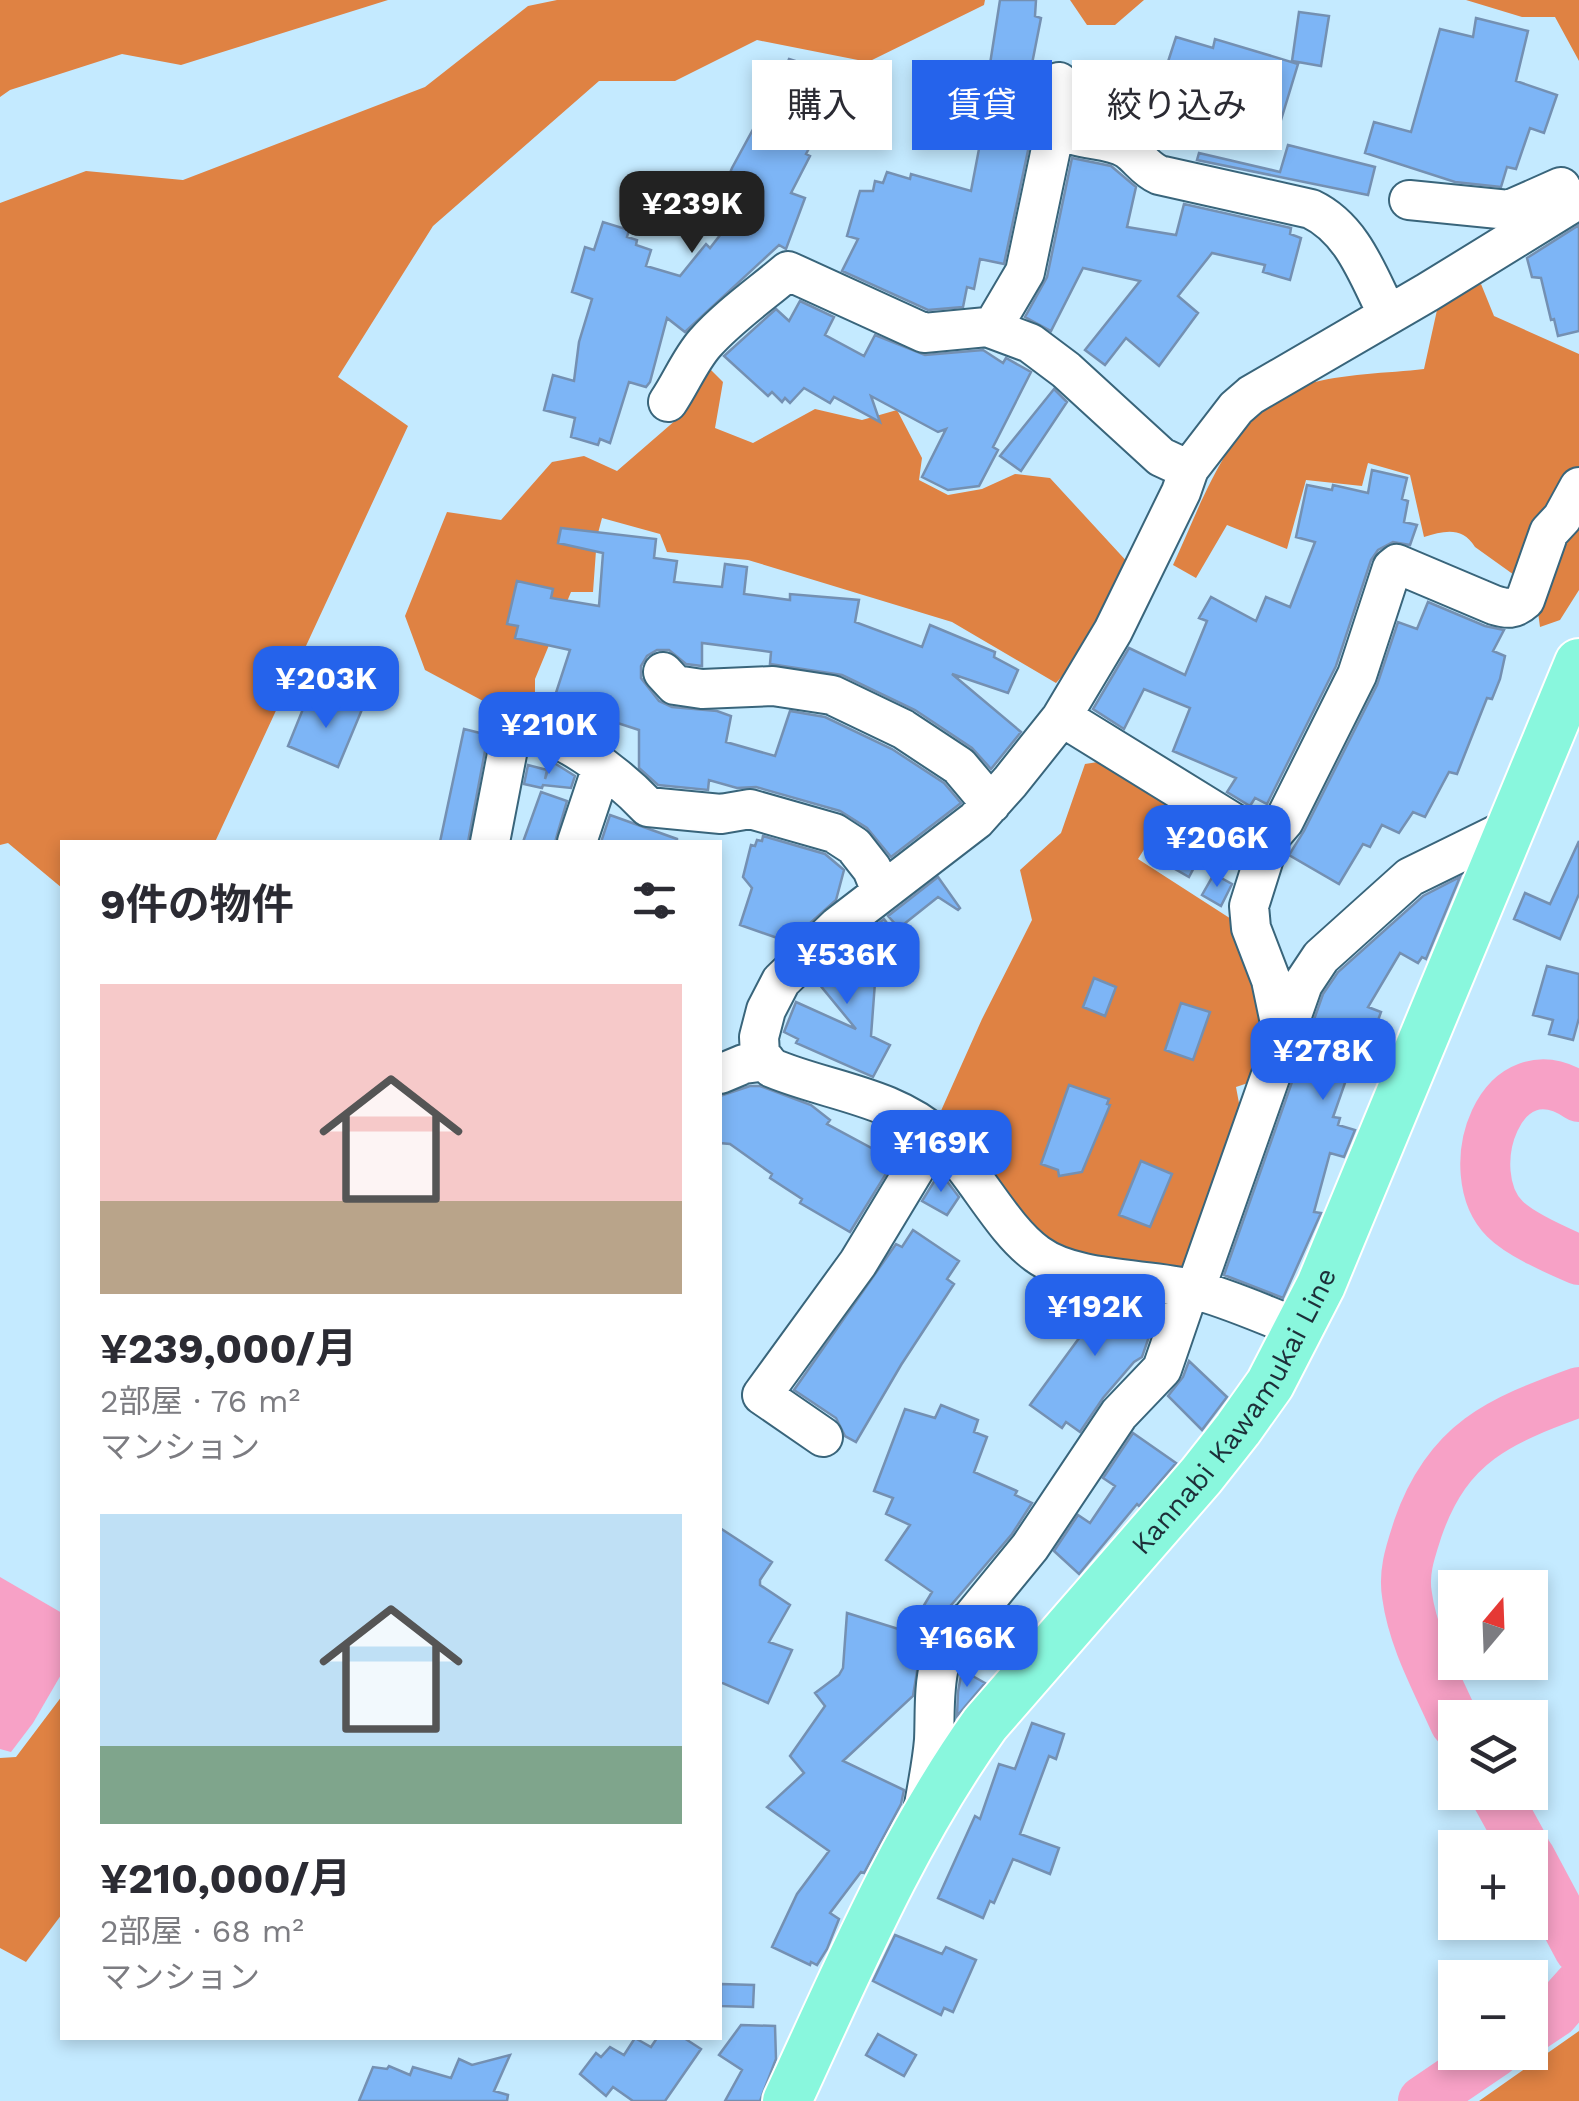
<!DOCTYPE html>
<html lang="ja">
<head>
<meta charset="utf-8">
<style>
  body { margin:0; font-family:"Work Sans","Noto Sans JP",sans-serif; background:#f2f2f3; color:#2b2b33; height:100vh; display:flex; flex-direction:column; font-size:38px; white-space:nowrap }
  * { box-sizing:border-box; margin:0 }
  p { font-size:32px; color:#7c7c81 }
  .icon { flex:none; width:55px; height:55px; fill:none; stroke:currentColor; stroke-width:2; stroke-linecap:round; stroke-linejoin:round }
  .map { position:relative; flex:1; overflow:hidden }
  .panel { position:absolute; left:60px; top:840px; width:662px; height:1200px; display:flex; flex-direction:column; background:#fff; border-radius:0px; box-shadow:0 5px 15px #0003 }
  .panel>* { flex:none }
  .banner { position:absolute; left:752px; top:60px; width:675px; height:90px; display:flex; gap:20px }
  .needle { width:65px; rotate:19deg }
  .fabs { position:absolute; left:1438px; top:1570px; display:grid; gap:20px }
  .fabs a { display:grid; place-items:center; width:110px; height:110px; border-radius:0px; background:#fff; box-shadow:0 5px 15px #0003; font-size:50px }
  .price { position:absolute; translate:-50% -85px; padding:0 22px; border-radius:20px; background:#2563eb; color:#fff; font-size:32px; line-height:65px; filter:drop-shadow(0 2px 5px #0008) }
  .price::after { content:''; position:absolute; left:50%; top:60px; width:30px; height:22px; margin-left:-15px; background:inherit; clip-path:polygon(0 0,100% 0,50% 100%) }
  .price.on { background:#222; color:#fff }
  ul { padding:0; list-style:none }
  li { display:grid; align-content:center; gap:20px; height:530px; padding:0 40px }
  li span { display:grid; place-items:center; height:310px; border-radius:0px; color:#555 }
  li>.icon { margin-inline-start:auto }
  span .icon { width:180px; height:180px; fill:#fffc; stroke-width:1 }
  li b { font-size:42px }
  h2 { display:flex; justify-content:space-between; align-items:center; height:120px; padding:0 40px; font-size:42px }
  .pill { padding:0 35px; border-radius:0px; background:#fff; box-shadow:0 5px 15px #0003; font-size:35px; line-height:90px }
  .pill.on { background:#2563eb; color:#fff }
  .map>svg:first-child { display:block }
</style>
</head>
<body>
<div class="map">
<svg width="1579" height="2101" viewBox="0 0 1579 2101">
  <rect width="100%" height="100%" fill="#c4eaff"/>
  <path fill="#df8243" d="M0 0H388L181 65 122 54 10 90 0 97Z
    M557 0H985L984 5 868 62 757 40 675 81H599L433 226 338 377 408 426 215 842H62V888L8 843 0 845V203L86 171 183 180 425 87 528 6Z
    M1070 0H1144L1115 25H1087Z
    M1466 0H1579V61L1555 17H1522Z
    M1481 284 1494 316 1579 354V590L1560 620 1540 627 1535 590 1475 547C1462 526 1444 531 1424 537L1410 475 1368 463 1362 486 1306 480 1287 549 1227 525 1196 578 1173 565C1204 499 1231 408 1308 384 1339 374 1390 373 1424 369L1439 301Z
    M703 362 723 382 715 428 753 443 815 409 862 420 897 410 922 458 919 480 948 495 982 489 1015 474 1050 478 1131 566 1082 654 1056 683 952 622 748 560 667 552 660 534 602 518 597 537 593 592H571L535 679V714L485 702 425 670 405 616 447 512 501 520 552 462 584 456 617 471 677 419Z
    M1117 759 1175 800 1138 859 1242 926 1279 1046 1263 1078 1236 1087 1244 1130 1193 1276 1073 1256 1033 1234 940 1113 982 1019 1032 920 1020 870 1061 833 1085 764Z
    M62 1696V1914L26 1962 0 1948V1758L16 1757Z
    M1579 2031V2101H1479Z"/>
  <path fill="#f7a1c6" d="M0 1577 62 1613V1673L33 1723 11 1752 0 1749Z"/>
  <g fill="none" stroke-linecap="round" stroke-linejoin="round">
    <path stroke="#f7a1c6" stroke-width="50" d="M1579 1097C1500 1044 1458 1172 1505 1219 1521 1235 1558 1251 1579 1260
      M1455 1723C1437 1682 1413 1640 1407 1595 1403 1571 1411 1550 1418 1528 1448 1442 1499 1421 1579 1392
      M1494 1792 1525 1848
      M1530 1857 1579 1949
      M1530 2029 1554 2013 1579 1985
      M1423 2101 1495 2052"/>
  </g>
  <path fill="#7db5f6" stroke="#7490b2" stroke-width="2.5" d="M1000 0H1036L1035 16 1041 18 1029 79 1036 81 1034 122 1004 264 980 259 974 289 967 287 963 307 928 310 842 271 858 239 847 236 860 191H873L875 181 883 183 887 172 910 179 911 174 971 191 995 65 990 64Z
    M1299 12 1329 16 1321 66 1292 61Z
    M1476 18 1528 31 1516 81 1557 95 1544 133 1530 128 1516 169 1507 167 1501 187 1455 182 1365 153 1374 122 1411 132 1440 29 1473 37Z
    M1176 37 1213 48 1215 39 1298 64 1281 120 1189 94 1194 80 1165 71Z
    M789 59 848 78 844 89 849 91 839 121 826 117 806 154 810 156 791 193 805 198 786 249 779 245 685 332 667 318 650 382 646 387 629 382 610 443 600 439 598 445 571 437 575 418 544 410 553 375 574 381 579 342 592 299 572 292 585 247 594 250 603 222 629 230 627 237 637 240 636 245 651 250 646 266 680 276 706 244 710 248 742 207 720 197 732 168 770 98 764 96 773 64 786 67Z
    M1096 105 1132 115 1129 125 1092 116Z
    M1288 145 1375 167 1368 195 1197 160 1199 153 1280 172Z
    M1072 158 1111 166 1136 187 1127 227 1176 235 1184 204 1291 228 1290 234 1301 238 1290 280 1263 272 1265 265 1212 253 1178 296 1198 313 1159 366 1126 338 1105 365 1085 350 1140 281 1083 268 1051 331 1025 317 1047 277Z
    M1579 225V331L1558 336 1554 319 1551 320 1541 278 1532 277 1527 258Z
    M800 301 834 317 825 335 864 356 875 335 925 355 983 350 1003 363 1006 358 1031 372 993 447 998 450 979 486 948 490 922 477 946 429 938 432 871 396 880 422 834 397 830 403 804 388 790 403 785 398 782 402 772 392 768 396 724 356 776 309 789 321Z
    M1054 389 1067 402 1021 471 1000 456Z
    M1372 470 1407 478 1402 499 1408 501 1404 522 1417 525 1410 545 1393 542 1378 550 1371 560 1336 666 1267 804 1255 798 1250 806 1227 792 1236 778 1173 751 1190 708 1144 689 1124 729 1093 709 1129 648 1185 675 1207 621 1199 618 1211 597 1256 621 1266 597 1290 607 1315 542 1296 537 1307 485 1332 490 1333 485 1368 493Z
    M561 528 656 539 654 558 677 561 674 582 722 587 725 564 747 567 744 594 790 600V594L859 600 855 622 922 647 930 625 995 652 994 657 1018 670 1008 693 952 674 1021 732 991 769 972 748 915 710 842 675 770 664 771 652 702 643V666L686 664 669 650H657L647 656 641 666V678L659 701 672 707 717 711 731 716 726 742 775 756 790 711 825 717 892 749 944 783 961 803 891 857 867 828 840 811 756 787 737 788 709 780 708 790 658 785 639 768V730L553 702 570 650 515 638 518 626 507 624 517 581 553 589 551 598 599 606 603 553 558 543Z
    M1428 602 1485 626 1504 630 1493 651 1505 656 1500 679 1492 699 1487 698 1457 774 1449 772 1425 817 1413 812 1399 833 1382 825 1370 847 1363 844 1339 884 1289 855 1304 831 1377 685 1398 622 1417 629Z
    M335 697 363 707 338 767 288 746 305 704 329 713Z
    M464 729 488 735 468 842H440Z
    M551 761 575 776 571 788 543 785 542 788 524 784 528 765 547 770 545 779Z
    M541 792 567 801 555 842H523Z
    M1172 811 1211 835 1189 877 1154 857 1167 832 1162 829Z
    M610 815 677 839V842H601Z
    M763 836 825 854 844 870 836 900 789 942 740 925 752 888 743 877 751 845 755 846 757 840 762 841Z
    M1579 841V894L1560 939 1514 919 1525 893 1550 904Z
    M1214 874 1232 884 1221 906 1202 895Z
    M938 877 960 908 958 910 938 897 899 928 888 916Z
    M1460 877 1426 959 1422 957 1418 963 1400 953 1368 1007 1381 1012 1372 1037 1376 1039 1365 1065 1353 1060 1333 1117 1340 1118 1338 1125 1355 1130 1344 1157 1330 1153 1314 1212 1321 1213 1283 1298 1224 1275 1323 994 1338 972 1423 896Z
    M884 919 898 938 871 958 876 969 871 1036 890 1045 873 1077 796 1043 798 1039 784 1032 796 1002 856 1029 815 979 853 943Z
    M1547 966 1579 974V1018L1573 1040 1549 1034 1553 1020 1533 1015Z
    M1094 978 1116 987 1105 1016 1083 1007Z
    M1181 1003 1210 1012 1193 1060 1165 1050Z
    M1069 1085 1109 1099 1107 1104 1110 1105 1082 1172 1059 1176 1058 1170 1041 1164Z
    M750 1086H760L811 1105 830 1120 827 1124 892 1159 897 1156 850 1232 800 1203 802 1199 770 1178 772 1174 730 1144 720 1143V1096Z
    M1141 1161 1172 1174 1150 1227 1119 1215Z
    M940 1172 959 1197 947 1215 922 1201Z
    M913 1230 959 1261 947 1279 954 1284 901 1365 856 1442 845 1436 836 1418 794 1390 896 1244 902 1247Z
    M1079 1295 1159 1308 1142 1357 1134 1362 1103 1398 1080 1432 1066 1422 1062 1428 1030 1405 1085 1330 1074 1328Z
    M1189 1361 1227 1397 1202 1430 1168 1396 1183 1377Z
    M941 1405 978 1420 974 1432 987 1437 974 1472 1017 1491 1015 1495 1032 1503 1012 1534 929 1631 920 1653 913 1696 843 1761 904 1790 901 1804 864 1873 861 1872 830 1913 839 1919 827 1949 817 1965 811 1962 810 1965 772 1947 797 1894 829 1851 767 1807 804 1773 790 1756 825 1706 815 1693 839 1675 843 1668 847 1613 908 1632 932 1592 886 1560 910 1525 886 1514 893 1498 874 1491 905 1409 935 1418Z
    M1133 1433 1176 1463 1139 1506 1137 1504 1079 1574 1054 1551 1078 1515 1090 1523 1115 1486 1103 1478Z
    M720 1528 772 1562 760 1580V1585L790 1605 769 1642 792 1650 768 1703 720 1682Z
    M962 1670 985 1683 957 1716 958 1692Z
    M1032 1723 1064 1734 1056 1759 1049 1756 1020 1834 1059 1848 1050 1874 1013 1859 994 1903 990 1901 983 1918 938 1898 975 1816 980 1819 999 1764 1015 1769Z
    M895 1935 942 1954 946 1947 976 1960 953 2012 944 2008 941 2015 873 1981Z
    M721 1984 754 1985 753 2007 721 2006Z
    M741 2025 775 2026 776 2059 760 2101H725L742 2070 719 2055Z
    M878 2034 916 2055 904 2076 866 2055Z
    M635 2038 651 2047 657 2038H684L701 2049 665 2101H633L613 2087 606 2096 580 2074 596 2053 601 2057 610 2047 624 2055Z
    M510 2055 494 2091 508 2095 507 2101H359L373 2067 387 2069 389 2066 410 2075 413 2067 451 2078 459 2059 472 2065Z"/>
  <g fill="none" stroke-linecap="round" stroke-linejoin="round">
    <defs>
      <path id="minor" d="M1056 125C1075 143 1106 136 1127 149 1139 157 1145 169 1159 175L1311 209C1353 229 1368 276 1388 315
        M1409 200 1509 210 1561 187
        M992 328 1025 272 1056 125 1059 82
        M668 402C681 383 690 360 705 343 729 316 761 294 788 271L924 333 987 327 1030 343 1066 370 1161 457 1189 470
        M663 672 675 685 702 689 773 686 832 695 903 729 959 766 991 804
        M1062 717 1250 833 1260 837 1271 836
        M490 842 513 723C560 732 615 772 648 807L721 814 750 809 834 833 854 846 872 869 881 891
        M577 842 602 767
        M1284 1042 1271 980 1251 928 1249 906 1271 836 1284 821 1357 675 1392 568 1397 564 1494 605C1507 609 1514 610 1525 600L1549 532 1562 518 1579 487
        M720 1074 744 1064 766 1061
        M1299 1328C1264 1315 1228 1298 1192 1289 1146 1278 1075 1282 1037 1254 1001 1228 975 1171 939 1138 893 1096 827 1091 772 1068L760 1055 759 1037 766 1010 781 981 838 926 976 820 1010 782 1061 718 1113 631 1181 492 1189 469 1236 408 1251 395 1428 292 1579 199
        M823 1437 762 1395 858 1263 922 1157 942 1141
        M923 1811C927 1787 932 1764 934 1740 936 1696 929 1647 971 1619L1030 1547 1119 1414 1162 1369 1186 1299 1199 1279 1303 984 1321 957 1410 877 1512 827"/>
      <g id="major">
        <path id="s1" d="M787 2101C847 1972 902 1840 985 1724L1201 1476 1238 1429 1270 1384 1321 1285 1579 663"/>
      </g>
    </defs>
    <use href="#minor" stroke="#39657b" stroke-width="42"/>
    <use href="#major" stroke="#fff" stroke-width="52"/>
    <use href="#minor" stroke="#fff" stroke-width="38"/>
    <use href="#major" stroke="#89f7dd" stroke-width="48"/>
  </g>
  <g text-anchor="middle" stroke-width="8" stroke-linejoin="round" paint-order="stroke">
    <g font-size="28" fill="#1d2f39" stroke="#e1f4fe">
      <text dy="10" stroke="none"><textPath href="#s1" startOffset="828">Kannabi Kawamukai Line</textPath></text>
    </g>
  </g>
</svg>
<div class="fabs">
<a><svg class="needle" viewBox="-14 -14 28 28"><path d="M0-13l5 13h-10z" fill="#e53935"/><path d="M0 13l5-13h-10z" fill="#7c7c81"/></svg></a>
<a><svg class="icon" aria-label="layers" viewBox="0 0 24 24"><path d="M12 4l9 5-9 5-9-5zM3 14l9 5 9-5"/></svg></a>
<a>+</a>
<a>−</a>
</div>
<b class="price on" style="left:692px;top:256px">¥239K</b>
<b class="price" style="left:326px;top:731px">¥203K</b>
<b class="price" style="left:549px;top:777px">¥210K</b>
<b class="price" style="left:1217px;top:890px">¥206K</b>
<b class="price" style="left:847px;top:1007px">¥536K</b>
<b class="price" style="left:1323px;top:1103px">¥278K</b>
<b class="price" style="left:941px;top:1195px">¥169K</b>
<b class="price" style="left:1095px;top:1359px">¥192K</b>
<b class="price" style="left:967px;top:1690px">¥166K</b>
<div class="banner">
<a class="pill">購入</a>
<a class="pill on">賃貸</a>
<a class="pill">絞り込み</a>
</div>
<section class="panel">
<h2>9件の物件<svg class="icon" aria-label="filters" viewBox="0 0 24 24"><path d="M4 7h16M4 17h16"/><circle cx="9" cy="7" r="2"/><circle cx="15" cy="17" r="2"/></svg></h2>
<ul>
<li><span style="background:linear-gradient(#f6c9c9 70%,#b9a48a 0)"><svg class="icon" aria-label="home" viewBox="0 0 24 24"><path d="M3 11l9-7 9 7M6 9v11h12V9"/></svg></span><div><b>¥239,000/月</b><p>2部屋 · 76 m²</p><p>マンション</p></div></li>
<li><span style="background:linear-gradient(#bfe0f5 75%,#7fa58c 0)"><svg class="icon" aria-label="home" viewBox="0 0 24 24"><path d="M3 11l9-7 9 7M6 9v11h12V9"/></svg></span><div><b>¥210,000/月</b><p>2部屋 · 68 m²</p><p>マンション</p></div></li>
</ul>
</section>
</div>
</body>
</html>
